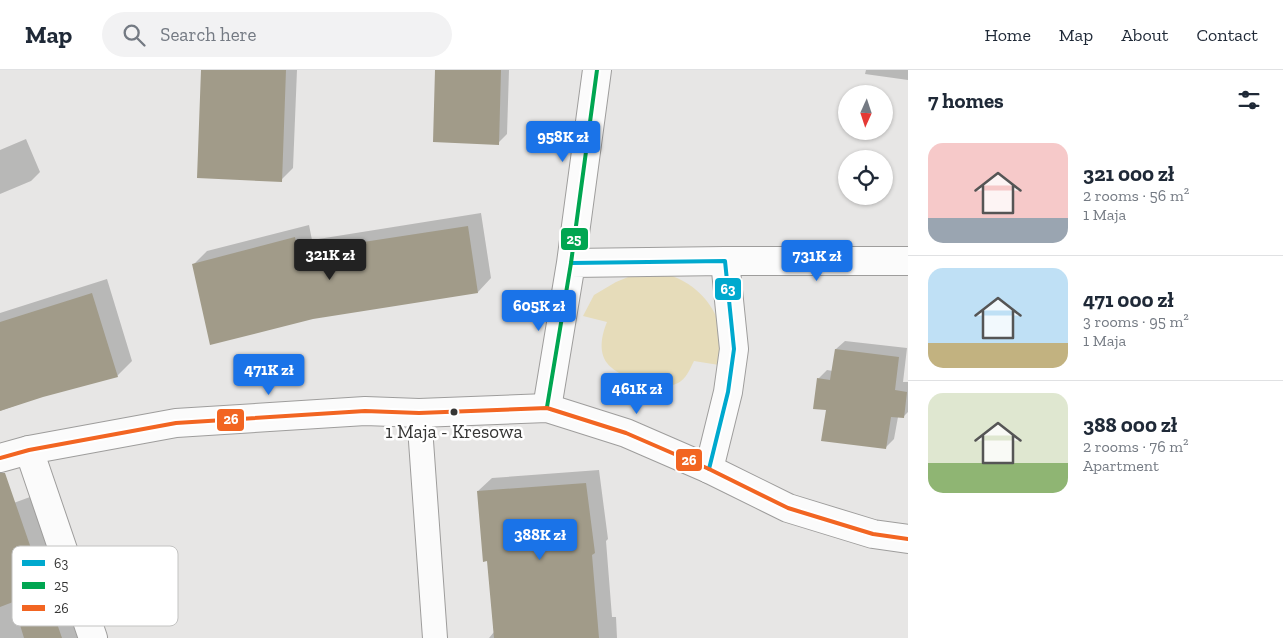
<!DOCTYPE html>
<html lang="en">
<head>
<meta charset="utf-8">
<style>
  body { margin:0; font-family:"Zilla Slab",serif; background:#f2f2f3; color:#1f2937; height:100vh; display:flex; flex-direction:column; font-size:19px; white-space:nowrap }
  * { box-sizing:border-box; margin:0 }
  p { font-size:16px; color:#747a83 }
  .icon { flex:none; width:28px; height:28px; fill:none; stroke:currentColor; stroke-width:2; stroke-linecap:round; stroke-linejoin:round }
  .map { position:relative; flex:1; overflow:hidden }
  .drawer { display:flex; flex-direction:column; background:#fff; width:375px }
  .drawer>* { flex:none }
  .needle { width:32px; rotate:183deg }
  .controls { position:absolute; left:838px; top:15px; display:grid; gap:10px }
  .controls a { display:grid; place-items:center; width:55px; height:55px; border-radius:50%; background:#fff; box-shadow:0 1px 4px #0004; font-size:25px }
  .price { position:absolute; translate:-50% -42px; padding:0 11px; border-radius:5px; background:#1a73e8; color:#fff; font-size:16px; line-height:32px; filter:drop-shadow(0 1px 2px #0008) }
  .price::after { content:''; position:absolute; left:50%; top:30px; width:15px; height:11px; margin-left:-8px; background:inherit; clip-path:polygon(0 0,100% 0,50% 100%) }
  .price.current { background:#222; color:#fff }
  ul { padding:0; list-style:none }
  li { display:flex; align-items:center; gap:15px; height:125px; padding:0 20px }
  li+li { border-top:1px solid #e0e1e3 }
  li span { display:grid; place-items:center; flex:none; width:140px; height:100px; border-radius:15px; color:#555 }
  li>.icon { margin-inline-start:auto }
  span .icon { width:60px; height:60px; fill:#fffc; stroke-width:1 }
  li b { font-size:21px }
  h2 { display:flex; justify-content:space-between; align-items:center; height:60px; padding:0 20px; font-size:21px }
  header { display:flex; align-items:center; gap:30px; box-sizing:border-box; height:70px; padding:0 25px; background:#fff; border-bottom:1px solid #e0e1e3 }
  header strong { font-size:24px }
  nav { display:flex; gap:28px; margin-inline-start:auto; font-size:18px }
  .search { width:350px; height:45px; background:#f2f2f3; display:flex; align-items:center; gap:12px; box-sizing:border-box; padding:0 18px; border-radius:28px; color:#747a83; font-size:19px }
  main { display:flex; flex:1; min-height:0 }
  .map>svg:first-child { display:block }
</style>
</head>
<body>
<header>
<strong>Map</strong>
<div class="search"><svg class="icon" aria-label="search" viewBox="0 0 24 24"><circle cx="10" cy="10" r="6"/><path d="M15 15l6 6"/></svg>Search here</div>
<nav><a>Home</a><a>Map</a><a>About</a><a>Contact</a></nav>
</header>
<main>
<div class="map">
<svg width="908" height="568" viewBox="0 0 908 568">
  <rect width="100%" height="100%" fill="#e7e6e5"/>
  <path fill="#e6dcba" d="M638 203C645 203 654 202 661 203 691 208 721 237 721 268 721 277 720 286 719 295L694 291C690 299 686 309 678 313 662 322 618 308 607 293 598 281 602 264 607 252L583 246 594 225 616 212Z"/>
  <path fill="#0003" d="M203 0H297L293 98 281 110Z
    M437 0H509L507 64 498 73Z
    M866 0H908V10L865 4Z
    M26 69 40 102 31 111 0 124V80Z
    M481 143 491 208 478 222 193 195 207 181 309 155 312 170Z
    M107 209 132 291 117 306 42 326 0 341V243Z
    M845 271 907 278 903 312H908V342L903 347H898L894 369 885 378 827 339 818 309 827 300 833 301 836 279Z
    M599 400 608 469 606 471 612 547H616L617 568H489L494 562 488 490 478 421 492 408Z
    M30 427 58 506 78 568H0V438Z"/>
  <path fill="#a19b89" d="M201 0H286L282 112 197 108Z
    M435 0H501L499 75 433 72Z
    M468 156 478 223 313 249 210 275 192 194 295 167 298 182Z
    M92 223 118 307 43 327 0 341V252Z
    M835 279 899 287 895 320 907 322 904 348 891 347 886 379 821 371 826 340 813 339 817 308 830 310Z
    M0 403H5L62 568H24L13 532 0 537Z
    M586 413 595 483 592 485 599 568H494L487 491 483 492 477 421Z"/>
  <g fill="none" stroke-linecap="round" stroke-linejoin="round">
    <defs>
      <path id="service" d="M419 343 435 568"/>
      <path id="minor" d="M725 191H908
        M571 193 725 191 734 279 728 322 709 399
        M547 338 571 193 597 0
        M29 380 93 568"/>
      <path id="tertiary" d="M0 388 29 380 176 353 365 341 419 343 547 338 626 363 709 399 788 438 873 464 908 469"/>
    </defs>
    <use href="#service" stroke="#9e9d9c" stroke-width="26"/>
    <use href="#minor" stroke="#9e9d9c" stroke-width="30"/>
    <use href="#tertiary" stroke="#9e9d9c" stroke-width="30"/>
    <use href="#service" stroke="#fbfbfb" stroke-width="24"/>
    <use href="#minor" stroke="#fbfbfb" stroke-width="28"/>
    <use href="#tertiary" stroke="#fbfbfb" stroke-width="28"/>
    <defs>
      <path id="bus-1" d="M571 193 725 191 734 279 728 322 709 399"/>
      <path id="bus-2" d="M547 337 571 193 597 0"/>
      <path id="bus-3" d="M0 388 29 380 176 353 365 341 419 343 547 338 626 363 709 399 788 438 873 464 908 469"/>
    </defs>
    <use href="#bus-1" stroke="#fff" stroke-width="8"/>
    <use href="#bus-2" stroke="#fff" stroke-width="8"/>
    <use href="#bus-3" stroke="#fff" stroke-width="8"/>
    <use href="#bus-1" stroke="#00a9ce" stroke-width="4"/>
    <use href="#bus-2" stroke="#00a651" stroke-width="4"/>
    <use href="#bus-3" stroke="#f26522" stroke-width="4"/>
  </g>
  <circle fill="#363635" stroke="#fff" stroke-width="2" cx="454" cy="342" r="4.5"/>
  <g text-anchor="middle" stroke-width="5" stroke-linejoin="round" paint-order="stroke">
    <g font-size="19" fill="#363635" stroke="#fff">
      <text x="454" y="368">1 Maja - Kresowa</text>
    </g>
  </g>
  <rect x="12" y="476" width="166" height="80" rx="8" fill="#fff" stroke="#c3c3c2" stroke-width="1"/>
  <rect x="22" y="490" width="23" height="6" fill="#00a9ce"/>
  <rect x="22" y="512" width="23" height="7" fill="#00a651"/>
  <rect x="22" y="535" width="23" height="6" fill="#f26522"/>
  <g font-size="14" fill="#363635">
    <text x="54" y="498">63</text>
    <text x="54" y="520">25</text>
    <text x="54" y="543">26</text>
  </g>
  <g stroke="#fff" stroke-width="2">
    <rect x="560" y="157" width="29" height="24" rx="5" fill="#00a651"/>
    <rect x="714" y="207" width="28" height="24" rx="5" fill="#00a9ce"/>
    <rect x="216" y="338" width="29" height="24" rx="5" fill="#f26522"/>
    <rect x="675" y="378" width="28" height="24" rx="5" fill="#f26522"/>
  </g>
  <g font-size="14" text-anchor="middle" font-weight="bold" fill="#fff">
    <text x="574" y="174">25</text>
    <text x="728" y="224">63</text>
    <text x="231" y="354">26</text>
    <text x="689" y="395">26</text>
  </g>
</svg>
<div class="controls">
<a><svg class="needle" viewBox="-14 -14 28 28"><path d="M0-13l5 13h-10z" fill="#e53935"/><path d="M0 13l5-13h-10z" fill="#747a83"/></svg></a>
<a><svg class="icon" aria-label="locate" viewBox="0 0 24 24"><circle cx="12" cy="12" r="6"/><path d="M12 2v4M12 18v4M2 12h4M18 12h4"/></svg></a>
</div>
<b class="price" style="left:563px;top:93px">958K zł</b>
<b class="price current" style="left:330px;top:211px">321K zł</b>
<b class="price" style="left:817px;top:212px">731K zł</b>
<b class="price" style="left:539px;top:262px">605K zł</b>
<b class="price" style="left:269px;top:326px">471K zł</b>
<b class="price" style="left:637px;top:345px">461K zł</b>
<b class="price" style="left:540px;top:491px">388K zł</b>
</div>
<section class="drawer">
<h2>7 homes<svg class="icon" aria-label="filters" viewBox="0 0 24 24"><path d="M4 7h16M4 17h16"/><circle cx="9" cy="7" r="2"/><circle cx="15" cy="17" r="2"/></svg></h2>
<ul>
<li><span style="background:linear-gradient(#f6c9c9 75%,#9aa5b1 0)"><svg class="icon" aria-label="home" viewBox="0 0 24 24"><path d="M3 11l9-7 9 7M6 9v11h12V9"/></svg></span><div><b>321 000 zł</b><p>2 rooms · 56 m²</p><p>1 Maja</p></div></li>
<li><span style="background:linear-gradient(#bfe0f5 75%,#c2b280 0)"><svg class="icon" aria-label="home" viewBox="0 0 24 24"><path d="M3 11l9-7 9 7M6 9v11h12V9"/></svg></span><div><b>471 000 zł</b><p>3 rooms · 95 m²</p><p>1 Maja</p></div></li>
<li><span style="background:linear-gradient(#dfe7d0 70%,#8fb573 0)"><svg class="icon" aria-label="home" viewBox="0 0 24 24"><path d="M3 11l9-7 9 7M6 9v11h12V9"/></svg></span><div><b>388 000 zł</b><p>2 rooms · 76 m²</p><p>Apartment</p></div></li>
</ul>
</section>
</main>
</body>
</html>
